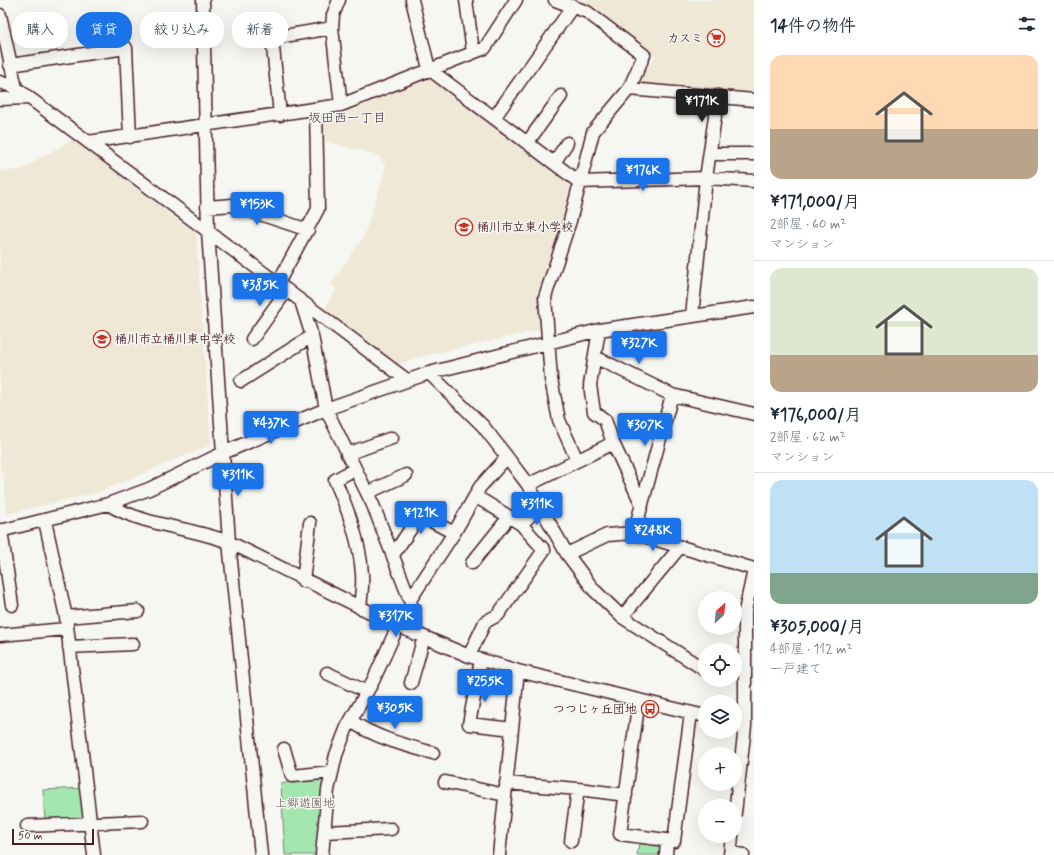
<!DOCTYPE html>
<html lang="ja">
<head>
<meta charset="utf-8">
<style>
  body { margin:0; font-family:Mynerve,"Klee One",sans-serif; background:#f2f2f3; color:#1f2937; height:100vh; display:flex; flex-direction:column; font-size:15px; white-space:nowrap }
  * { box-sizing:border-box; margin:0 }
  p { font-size:13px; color:#747a83 }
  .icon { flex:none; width:22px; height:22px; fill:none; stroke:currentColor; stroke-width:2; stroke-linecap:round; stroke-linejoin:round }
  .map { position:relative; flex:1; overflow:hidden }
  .details { display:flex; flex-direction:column; background:#fff; width:300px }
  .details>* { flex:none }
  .banner { position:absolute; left:12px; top:12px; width:380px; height:36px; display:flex; gap:8px }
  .needle { width:26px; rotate:27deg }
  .fabs { position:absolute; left:698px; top:591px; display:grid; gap:8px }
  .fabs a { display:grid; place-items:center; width:44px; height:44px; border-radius:50%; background:#fff; box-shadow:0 4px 16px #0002; font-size:20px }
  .scale { position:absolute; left:12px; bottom:10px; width:82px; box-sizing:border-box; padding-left:4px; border:2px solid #4a1f2b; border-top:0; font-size:11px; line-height:14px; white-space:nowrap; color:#4a1f2b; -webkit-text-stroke:3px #f6f6f2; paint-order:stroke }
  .price { position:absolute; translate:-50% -34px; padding:0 9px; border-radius:4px; background:#1a73e8; color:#fff; font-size:13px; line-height:26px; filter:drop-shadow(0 1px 2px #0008) }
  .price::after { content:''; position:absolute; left:50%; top:24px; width:12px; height:9px; margin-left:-6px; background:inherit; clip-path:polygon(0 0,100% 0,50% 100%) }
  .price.on { background:#222; color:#fff }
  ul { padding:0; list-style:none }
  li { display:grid; align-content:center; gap:8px; height:212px; padding:0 16px }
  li+li { border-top:1px solid #e0e1e3 }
  li span { display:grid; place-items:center; height:124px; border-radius:12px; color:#555 }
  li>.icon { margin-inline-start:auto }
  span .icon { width:72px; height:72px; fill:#fffc; stroke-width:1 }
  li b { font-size:17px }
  h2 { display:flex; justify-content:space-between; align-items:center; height:48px; padding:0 16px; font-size:17px }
  .pill { padding:0 14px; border-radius:16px; background:#fff; box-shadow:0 4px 16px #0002; font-size:14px; line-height:36px }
  .pill.on { background:#1a73e8; color:#fff }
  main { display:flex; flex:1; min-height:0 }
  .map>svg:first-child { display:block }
</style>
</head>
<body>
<main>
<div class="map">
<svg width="754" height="855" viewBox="0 0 754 855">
  <rect width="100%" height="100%" fill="#f6f6f2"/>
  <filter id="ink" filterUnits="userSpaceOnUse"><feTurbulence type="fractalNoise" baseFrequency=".025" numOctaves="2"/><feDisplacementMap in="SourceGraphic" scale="8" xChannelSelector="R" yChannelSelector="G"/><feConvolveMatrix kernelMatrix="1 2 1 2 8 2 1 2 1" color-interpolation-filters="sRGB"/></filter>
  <g filter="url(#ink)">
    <path fill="#f0e8d6" d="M569 0H754V96L635 85 656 56 584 5Z
      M432 77 571 181 565 219 539 301 544 329 419 357 396 365 323 311 336 290 331 284 364 236 386 167 378 155 321 140 319 121 323 114 340 110Z
      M73 139 196 233 211 445 99 492 7 514 3 472 0 471V171L20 170Z"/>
    <path fill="#a4e6b0" stroke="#77826e" d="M332 772 322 855H285L281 784Z
      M83 788 84 820 45 822 43 790Z
      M640 837 668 840 666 855H637Z"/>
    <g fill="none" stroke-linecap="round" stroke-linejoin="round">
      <defs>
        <path id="minor" d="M203 0 208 231 229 542 261 855
          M339 0 333 15 332 28 341 105
          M412 0 429 69 579 182 706 178 754 181
          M466 0 473 52
          M555 0 587 12 644 55 629 89
          M0 15 16 88
          M10 65 126 48 130 137
          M0 82 16 88 407 380
          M0 99 28 98
          M280 115 272 38 332 28
          M494 118 573 6
          M88 142 341 105 485 48 516 0
          M527 143 561 96
          M711 154H754
          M554 163 567 143
          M207 207 233 205 308 230
          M278 283 318 209 316 110
          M301 301 312 336 326 409 373 505 410 600 415 622V634
          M692 316 706 178 718 96
          M599 330 590 385 594 412 605 420 613 443 642 505
          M252 339 287 290
          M595 357 672 395 754 414
          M429 373 483 426 507 457 528 485 567 554 594 590 622 617 705 670
          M241 381 312 336
          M347 454 392 438
          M577 460 559 420 551 379 545 297 570 221 593 132 629 89 754 100
          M355 469 335 480C348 510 360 541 362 574 363 585 361 597 360 608
          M528 485 613 443
          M367 493 406 475
          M108 504C144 526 189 527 229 542L398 626 469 656 518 671 705 716
          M45 521 66 617 94 855
          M521 524 540 507
          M1 530 12 605
          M0 531 108 504 149 489 223 453 326 409 429 373 599 330 754 307
          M634 533 672 395
          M567 554 607 535 634 533 754 569
          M393 555 420 515 454 533
          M472 563 509 517
          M303 581 310 523
          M410 600 454 533 475 496
          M66 617 138 611
          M622 617 680 547
          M0 635 66 629
          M69 647 133 644
          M469 656 485 622 498 615 544 550 521 524 475 496 480 487 507 457
          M481 660 469 724 512 729
          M327 673 367 692
          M411 683 424 637
          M639 700 620 834 674 841 691 713
          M351 721C376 738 404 745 433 753
          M284 749 292 776 332 772
          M445 782 505 795
          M506 783 578 789 626 795
          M735 813 745 726V611L754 570
          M27 826 142 821
          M324 832 391 829
          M571 841 578 789
          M731 853 743 855
          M322 855 328 790 336 755 347 727 373 681 398 626
          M499 855 518 671
          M666 855 667 841
          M730 855 732 836"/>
      </defs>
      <use href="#minor" stroke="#4a1f2b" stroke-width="15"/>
      <use href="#minor" stroke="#f6f6f2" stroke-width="12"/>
    </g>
  </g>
  <defs>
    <symbol id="supermarket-ring" viewBox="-11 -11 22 22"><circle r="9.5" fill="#f6f6f2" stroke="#c8321e" stroke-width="1.5"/><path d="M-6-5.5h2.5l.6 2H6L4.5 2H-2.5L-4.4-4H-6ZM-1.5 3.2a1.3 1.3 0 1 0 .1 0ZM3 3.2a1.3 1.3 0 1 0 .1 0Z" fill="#c8321e"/></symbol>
    <symbol id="school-ring" viewBox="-11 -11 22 22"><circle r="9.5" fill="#f6f6f2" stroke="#c8321e" stroke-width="1.5"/><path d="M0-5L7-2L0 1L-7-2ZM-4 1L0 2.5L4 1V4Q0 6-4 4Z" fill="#c8321e"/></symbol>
    <symbol id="bus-ring" viewBox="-11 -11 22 22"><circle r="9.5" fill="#f6f6f2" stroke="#c8321e" stroke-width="1.5"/><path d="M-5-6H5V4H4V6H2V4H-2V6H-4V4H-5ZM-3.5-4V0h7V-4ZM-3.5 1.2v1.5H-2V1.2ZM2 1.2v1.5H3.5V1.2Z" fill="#c8321e"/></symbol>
  </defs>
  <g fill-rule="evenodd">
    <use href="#supermarket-ring" x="706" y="28" width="20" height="20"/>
    <use href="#school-ring" x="454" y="217" width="20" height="20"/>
    <use href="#school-ring" x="92" y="329" width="20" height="20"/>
    <use href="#bus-ring" x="640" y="699" width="20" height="20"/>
  </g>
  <g text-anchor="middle" stroke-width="3" stroke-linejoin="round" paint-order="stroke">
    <g font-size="12" font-weight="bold" fill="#4a1f2b" stroke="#f6f6f2" text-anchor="end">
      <text x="703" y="42">カスミ</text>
      <text x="477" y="231" text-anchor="start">桶川市立東小学校</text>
      <text x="115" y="343" text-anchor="start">桶川市立桶川東中学校</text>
      <text x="637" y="713">つつじヶ丘団地</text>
    </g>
    <g font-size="12" fill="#60514c" stroke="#f6f6f2">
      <text x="305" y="807">上郷遊園地</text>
    </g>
    <g font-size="13" fill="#4a1f2b" stroke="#f6f6f2">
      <text x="347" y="122">坂田西一丁目</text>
    </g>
  </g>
</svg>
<div class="fabs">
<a><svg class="needle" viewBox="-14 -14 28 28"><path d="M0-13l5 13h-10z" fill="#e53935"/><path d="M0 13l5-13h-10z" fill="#747a83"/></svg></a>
<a><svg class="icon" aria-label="locate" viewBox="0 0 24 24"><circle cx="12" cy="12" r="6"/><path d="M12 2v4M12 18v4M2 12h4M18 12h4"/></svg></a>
<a><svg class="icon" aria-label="layers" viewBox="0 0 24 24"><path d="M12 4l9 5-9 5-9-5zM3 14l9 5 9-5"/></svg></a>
<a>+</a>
<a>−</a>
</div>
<div class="scale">50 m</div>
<b class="price on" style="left:702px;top:123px">¥171K</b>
<b class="price" style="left:643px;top:192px">¥176K</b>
<b class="price" style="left:257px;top:226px">¥153K</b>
<b class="price" style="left:260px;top:307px">¥385K</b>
<b class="price" style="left:639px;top:365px">¥327K</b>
<b class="price" style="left:271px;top:445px">¥437K</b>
<b class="price" style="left:645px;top:447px">¥307K</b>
<b class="price" style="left:238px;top:497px">¥311K</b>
<b class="price" style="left:537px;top:526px">¥311K</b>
<b class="price" style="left:421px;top:535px">¥121K</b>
<b class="price" style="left:653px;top:552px">¥248K</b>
<b class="price" style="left:396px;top:638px">¥317K</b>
<b class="price" style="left:485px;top:703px">¥255K</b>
<b class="price" style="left:395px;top:730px">¥305K</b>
<div class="banner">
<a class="pill">購入</a>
<a class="pill on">賃貸</a>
<a class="pill">絞り込み</a>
<a class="pill">新着</a>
</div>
</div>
<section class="details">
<h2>14件の物件<svg class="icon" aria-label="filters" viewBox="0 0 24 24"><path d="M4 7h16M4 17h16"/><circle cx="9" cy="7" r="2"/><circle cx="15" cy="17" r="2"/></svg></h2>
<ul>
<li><span style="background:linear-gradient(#ffd9b3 60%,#b9a48a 0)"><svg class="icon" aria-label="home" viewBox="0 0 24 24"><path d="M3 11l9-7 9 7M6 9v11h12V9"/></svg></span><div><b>¥171,000/月</b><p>2部屋 · 60 m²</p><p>マンション</p></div></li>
<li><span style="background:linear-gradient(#dfe7d0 70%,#b9a48a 0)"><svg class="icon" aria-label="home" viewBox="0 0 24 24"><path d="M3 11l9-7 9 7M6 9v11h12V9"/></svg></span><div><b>¥176,000/月</b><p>2部屋 · 62 m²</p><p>マンション</p></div></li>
<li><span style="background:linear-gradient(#bfe0f5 75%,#7fa58c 0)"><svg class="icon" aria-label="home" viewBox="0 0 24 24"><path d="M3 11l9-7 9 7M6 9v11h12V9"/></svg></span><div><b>¥305,000/月</b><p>4部屋 · 112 m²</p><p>一戸建て</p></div></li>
</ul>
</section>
</main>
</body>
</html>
